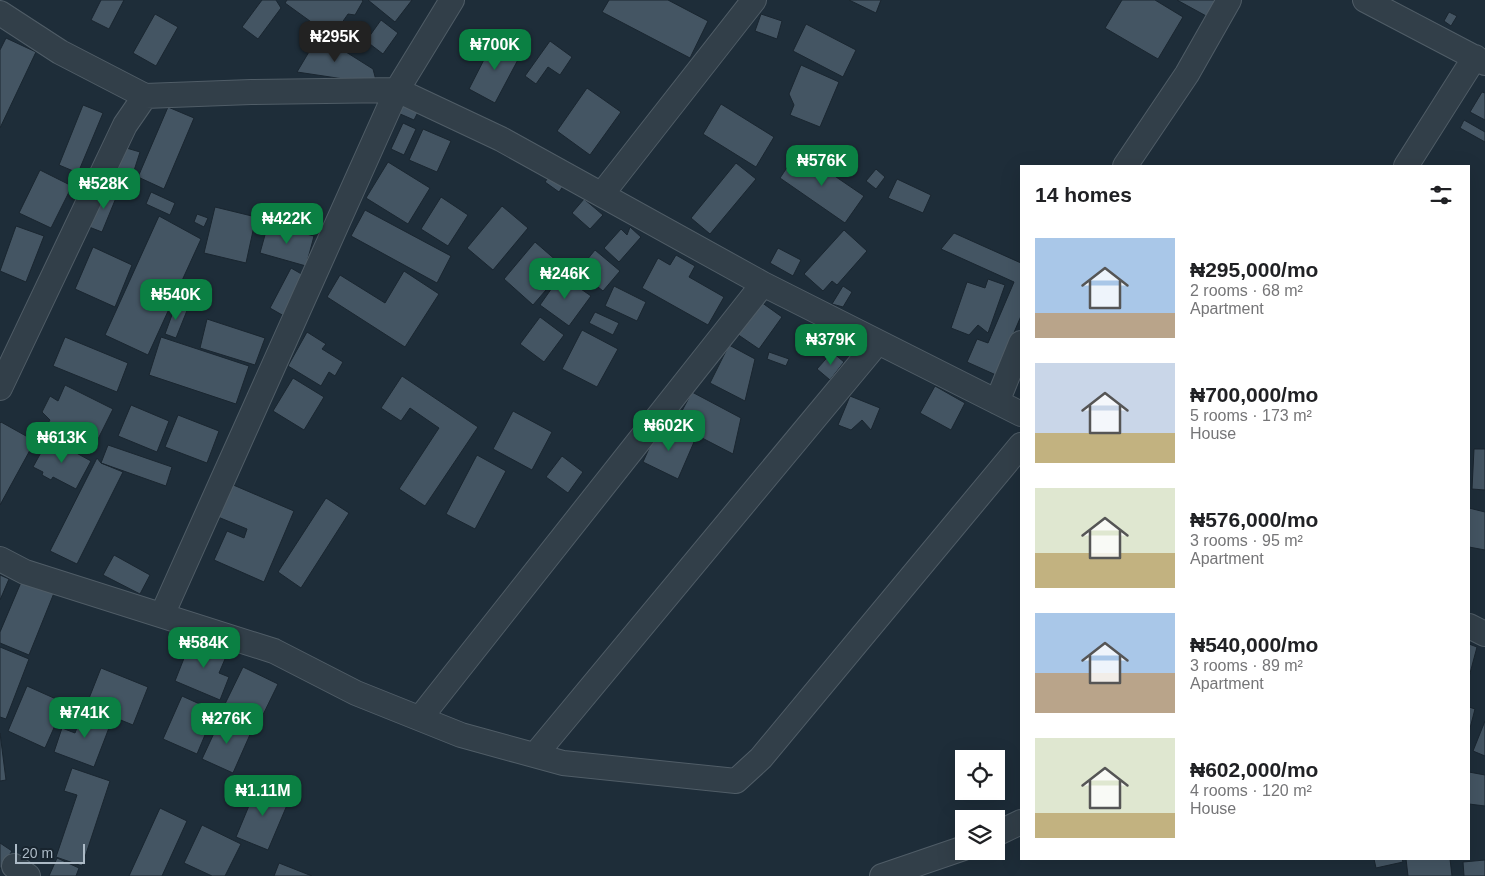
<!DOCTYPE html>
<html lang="en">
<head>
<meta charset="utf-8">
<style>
  body { margin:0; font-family:Arial,sans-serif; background:#f6f6f6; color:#202124; height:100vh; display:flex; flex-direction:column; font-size:19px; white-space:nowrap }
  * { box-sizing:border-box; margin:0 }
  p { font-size:16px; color:#757577 }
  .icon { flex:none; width:28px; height:28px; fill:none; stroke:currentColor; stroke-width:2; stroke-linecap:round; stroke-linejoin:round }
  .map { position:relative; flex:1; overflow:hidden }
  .panel { position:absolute; left:1020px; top:165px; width:450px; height:695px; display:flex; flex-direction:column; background:#fff; border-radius:0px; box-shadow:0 5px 20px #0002 }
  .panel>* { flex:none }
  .controls { position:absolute; left:955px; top:750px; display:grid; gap:10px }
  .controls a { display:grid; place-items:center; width:50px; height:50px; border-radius:0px; background:#fff; box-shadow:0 5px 20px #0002; font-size:25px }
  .scale { position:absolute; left:15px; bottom:12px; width:70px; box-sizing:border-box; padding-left:5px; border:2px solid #acbac6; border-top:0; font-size:14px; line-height:18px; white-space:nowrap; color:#acbac6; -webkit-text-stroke:4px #18242e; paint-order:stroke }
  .price { position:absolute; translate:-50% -42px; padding:0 11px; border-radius:10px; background:#0b8043; color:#fff; font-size:16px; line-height:32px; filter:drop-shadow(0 1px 2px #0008) }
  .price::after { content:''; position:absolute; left:50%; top:30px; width:15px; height:11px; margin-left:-8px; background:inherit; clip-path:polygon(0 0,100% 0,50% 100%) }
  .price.active { background:#222; color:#fff }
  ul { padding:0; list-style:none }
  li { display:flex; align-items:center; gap:15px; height:125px; padding:0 15px }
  li span { display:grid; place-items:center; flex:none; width:140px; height:100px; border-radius:0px; color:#555 }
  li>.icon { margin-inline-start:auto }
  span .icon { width:60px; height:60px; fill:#fffc; stroke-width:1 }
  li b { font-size:21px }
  h2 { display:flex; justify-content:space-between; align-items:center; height:60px; padding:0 15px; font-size:21px }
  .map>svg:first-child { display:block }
</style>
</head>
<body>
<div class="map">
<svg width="1485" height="876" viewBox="0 0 1485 876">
  <rect width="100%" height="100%" fill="#1e2d39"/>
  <path fill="#445563" stroke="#1a2630" d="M101 0H124L109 29 91 20Z
    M262 0H276L281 8 258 39 242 27Z
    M287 0H362L363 1 355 15 348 14 332 37 285 3Z
    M368 0H412L395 22Z
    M609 0H668L708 21 690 58 602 12Z
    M849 0H881L876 13Z
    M1122 0H1155L1183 17 1158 59 1105 28Z
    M1177 0H1218L1208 17Z
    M1449 12 1457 16 1451 26 1444 21Z
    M155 14 178 27 156 66 133 53Z
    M761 14 782 21 777 39 755 31Z
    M381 20 398 33 383 54 366 41Z
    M806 24 856 50 843 77 793 51Z
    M319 35 373 69 377 84 297 72Z
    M6 38 36 52 0 128V50Z
    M494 40 521 54 495 103 469 89Z
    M550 41 572 57 560 75 548 67 536 84 525 76Z
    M801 65 839 82 820 127 790 115 794 105 789 94Z
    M587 88 621 112 590 155 557 131Z
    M1482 92 1485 93V120L1470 112Z
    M402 103 419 110 414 120 398 113Z
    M721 104 774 137 756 167 703 134Z
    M83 105 103 113 78 173 59 165Z
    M168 107 194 118 164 189 138 177Z
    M1464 120 1485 132V142L1460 128Z
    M403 123 416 129 404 155 391 149Z
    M423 129 451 141 437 172 409 160Z
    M123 147 140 152 131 180 114 175Z
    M798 151 864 196 845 223 780 178Z
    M388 162 430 188 408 224 366 198Z
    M736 163 756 179 710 234 691 218Z
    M876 169 885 177 876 189 866 181Z
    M40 170 72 186 51 228 19 213Z
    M552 172 566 182 559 192 545 182Z
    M897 179 931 195 923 213 888 198Z
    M105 188 118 193 102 232 89 227Z
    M151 192 175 203 170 215 146 204Z
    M441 197 468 215 448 246 421 229Z
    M584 199 603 215 590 229 572 213Z
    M502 206 528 228 493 270 467 248Z
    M215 207 256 217 246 263 204 253Z
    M365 210 451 256 437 283 351 236Z
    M197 214 208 218 204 227 194 222Z
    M159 216 201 239 148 355 105 335Z
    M268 224 314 236 306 266 260 253Z
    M16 226 44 236 26 282 0 271Z
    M630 227 641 237 619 262 604 248 621 229 627 235Z
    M844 230 867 251 837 285 832 281 823 291 804 274Z
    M954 233 1021 263V316L996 375 967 362 977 339 988 343 1014 282 941 249Z
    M535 242 565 268 533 305 504 279Z
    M93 247 132 265 115 307 75 289Z
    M778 248 801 260 793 276 770 263Z
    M595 250 620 271 603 291 578 271Z
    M676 255 695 266 689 277 724 297 708 325 642 288 658 258 670 265Z
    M291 268 305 276 284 316 270 308Z
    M404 271 439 294 405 347 327 297 340 275 385 303Z
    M561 275 591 296 569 326 540 305Z
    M988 279 1005 285 988 333 978 325 969 335 951 328 967 282 985 288Z
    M614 286 646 302 637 321 605 306Z
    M843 286 852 292 843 307 832 304Z
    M761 302 782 317 759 349 737 334Z
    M176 304 188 308 176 338 165 334Z
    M595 312 619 323 613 335 589 323Z
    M540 317 564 335 544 362 520 344Z
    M207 319 265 338 255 365 200 348Z
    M582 330 618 349 597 387 562 369Z
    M307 332 326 344 322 349 343 362 335 376 329 372 321 386 288 366Z
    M65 337 128 363 117 392 53 366Z
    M161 337 249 366 236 404 149 375Z
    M729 345 755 359 745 401 710 383Z
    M769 352 789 359 786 366 767 359Z
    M832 352 844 362 830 380 817 369Z
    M402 376 478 427 425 506 399 489 439 428 410 408 401 421 381 408Z
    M293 378 324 397 304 430 273 411Z
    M65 385 113 409 90 455 43 432 50 420 42 412 50 396 58 401Z
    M935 386 965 403 951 430 920 413Z
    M692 392 741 418 733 454 675 424Z
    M850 396 880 408 871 430 862 420 851 430 838 425Z
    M131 405 169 421 157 452 118 436Z
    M513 411 552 432 532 470 493 449Z
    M178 415 219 431 207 463 165 447Z
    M1 422 35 441 0 505V423Z
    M659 426 694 442 678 479 643 462Z
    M49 438 91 461 76 489 53 477 51 480 42 475 43 472 33 467Z
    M108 445 172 467 166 486 101 463Z
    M1474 449H1485V490L1472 489Z
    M477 455 506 471 475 529 446 514Z
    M562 456 583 472 568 493 546 477Z
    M97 458 101 463 123 472 77 564 50 551Z
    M231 484 294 511 264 582 214 560 227 531 244 538 247 529 218 517Z
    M326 498 349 513 301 588 278 572Z
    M1469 508 1485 512V550L1469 547Z
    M114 555 150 575 140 594 103 575Z
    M0 575 9 579 0 600Z
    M22 580 54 593 29 655 0 643V632Z
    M192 638 228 652 219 673 229 677 220 700 175 681Z
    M1469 644 1477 647 1469 677Z
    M0 647 29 659 6 719 0 717Z
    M243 667 278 684 259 723 224 706Z
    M101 668 148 687 133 725 86 706Z
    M27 686 65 703 45 748 8 731Z
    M182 696 215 711 197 754 163 739Z
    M1469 707 1475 709 1469 732Z
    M84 709 112 720 94 767 54 752 62 728 75 733Z
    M222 716 252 730 233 773 202 759Z
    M1485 721V756L1473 751Z
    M0 733 6 780 0 781Z
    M72 768 110 781 82 866 56 857 77 795 64 791Z
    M1469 772 1485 775V806L1469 804Z
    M258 784 290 798 268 850 236 837Z
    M160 808 187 821 162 876H129Z
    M202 825 241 844 225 876H212L184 863Z
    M0 843 12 851 0 869Z
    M57 858 79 868 76 876H49Z
    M1374 859H1402L1403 862 1376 868Z
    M1406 859H1450L1452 876H1408Z
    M1485 860V876H1464L1463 862Z
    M279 863 312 876H274Z"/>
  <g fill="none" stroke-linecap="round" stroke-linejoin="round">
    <defs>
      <path id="street" d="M1365 0 1485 63
        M0 13 60 52 145 96 251 92 397 90 501 139 763 284 1021 414
        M1125 166 1187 74 1229 0
        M1406 166 1475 57
        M602 194 754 0
        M0 388 125 125 145 96
        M997 402 1021 343
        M0 559 25 572 274 651 356 693 461 735 563 763 736 781 761 758 1021 445
        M162 615 397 90 452 0
        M1469 626 1485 634
        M420 718 763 284
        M535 755 878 342
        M996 834 1021 822
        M14 866 28 876
        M882 876 964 848"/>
    </defs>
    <use href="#street" stroke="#505d67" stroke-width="26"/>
    <use href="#street" stroke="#323f49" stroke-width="24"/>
  </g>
</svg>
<div class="controls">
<a><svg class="icon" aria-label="locate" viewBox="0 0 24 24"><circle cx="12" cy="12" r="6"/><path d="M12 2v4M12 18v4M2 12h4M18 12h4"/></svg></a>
<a><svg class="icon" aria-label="layers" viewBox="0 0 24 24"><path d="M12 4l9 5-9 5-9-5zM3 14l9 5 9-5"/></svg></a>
</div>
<div class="scale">20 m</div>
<b class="price active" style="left:335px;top:63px">₦295K</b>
<b class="price" style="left:495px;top:71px">₦700K</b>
<b class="price" style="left:822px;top:187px">₦576K</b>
<b class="price" style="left:104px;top:210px">₦528K</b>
<b class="price" style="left:287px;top:245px">₦422K</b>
<b class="price" style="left:565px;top:300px">₦246K</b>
<b class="price" style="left:176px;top:321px">₦540K</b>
<b class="price" style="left:831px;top:366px">₦379K</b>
<b class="price" style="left:669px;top:452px">₦602K</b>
<b class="price" style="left:62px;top:464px">₦613K</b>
<b class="price" style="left:204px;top:669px">₦584K</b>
<b class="price" style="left:85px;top:739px">₦741K</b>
<b class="price" style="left:227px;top:745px">₦276K</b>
<b class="price" style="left:263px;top:817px">₦1.11M</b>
<section class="panel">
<h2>14 homes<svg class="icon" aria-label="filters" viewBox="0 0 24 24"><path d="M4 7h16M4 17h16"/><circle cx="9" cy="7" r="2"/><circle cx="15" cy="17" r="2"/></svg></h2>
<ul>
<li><span style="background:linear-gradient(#a9c7e8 75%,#b9a48a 0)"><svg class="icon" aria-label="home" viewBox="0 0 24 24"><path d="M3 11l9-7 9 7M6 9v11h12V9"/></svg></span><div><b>₦295,000/mo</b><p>2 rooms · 68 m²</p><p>Apartment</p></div></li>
<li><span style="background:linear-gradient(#c9d6e8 70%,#c2b280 0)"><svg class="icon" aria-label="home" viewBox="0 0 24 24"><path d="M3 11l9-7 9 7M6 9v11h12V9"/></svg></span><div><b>₦700,000/mo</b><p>5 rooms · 173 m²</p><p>House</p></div></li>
<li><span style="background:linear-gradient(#dfe7d0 65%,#c2b280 0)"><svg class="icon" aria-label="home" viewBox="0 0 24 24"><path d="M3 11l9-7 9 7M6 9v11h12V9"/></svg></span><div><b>₦576,000/mo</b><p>3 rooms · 95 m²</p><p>Apartment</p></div></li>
<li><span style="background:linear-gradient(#a9c7e8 60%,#b9a48a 0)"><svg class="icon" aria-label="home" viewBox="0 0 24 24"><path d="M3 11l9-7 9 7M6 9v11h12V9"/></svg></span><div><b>₦540,000/mo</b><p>3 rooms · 89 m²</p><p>Apartment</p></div></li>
<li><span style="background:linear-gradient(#dfe7d0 75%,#c2b280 0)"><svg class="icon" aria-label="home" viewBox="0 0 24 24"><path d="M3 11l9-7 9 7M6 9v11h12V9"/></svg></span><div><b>₦602,000/mo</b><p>4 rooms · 120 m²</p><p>House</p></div></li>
</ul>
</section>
</div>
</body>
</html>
